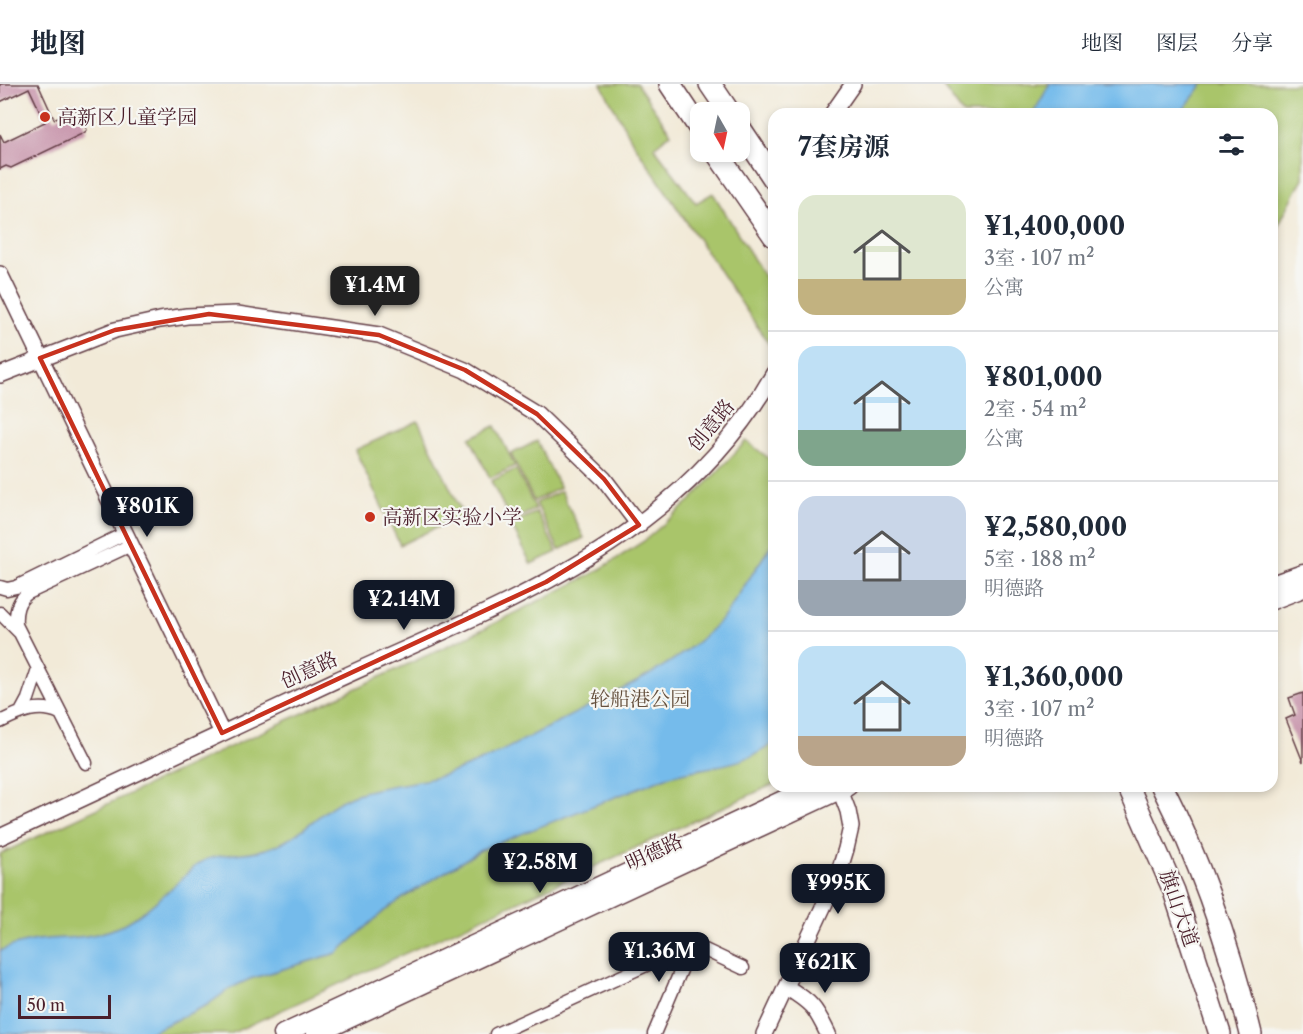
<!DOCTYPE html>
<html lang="zh">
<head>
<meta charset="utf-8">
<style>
  body { margin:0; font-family:"Libre Caslon Text","Noto Serif SC",serif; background:#f6f6f7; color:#1f2937; height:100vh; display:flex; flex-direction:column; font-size:22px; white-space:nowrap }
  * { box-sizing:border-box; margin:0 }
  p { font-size:20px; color:#747a83 }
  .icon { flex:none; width:33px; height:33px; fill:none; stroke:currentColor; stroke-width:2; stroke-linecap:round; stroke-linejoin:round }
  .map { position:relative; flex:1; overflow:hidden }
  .drawer { position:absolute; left:768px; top:24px; width:510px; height:684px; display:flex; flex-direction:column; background:#fff; border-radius:18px; box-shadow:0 3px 9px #0003 }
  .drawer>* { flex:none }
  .needle { width:39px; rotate:171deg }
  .controls { position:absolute; left:690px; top:18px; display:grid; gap:12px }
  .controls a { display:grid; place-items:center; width:60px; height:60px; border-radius:12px; background:#fff; box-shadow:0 3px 9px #0003; font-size:30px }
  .scale { position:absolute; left:18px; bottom:15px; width:93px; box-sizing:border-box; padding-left:6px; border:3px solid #4a1f2b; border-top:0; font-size:16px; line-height:21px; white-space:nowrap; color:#4a1f2b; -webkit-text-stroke:4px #f6f6f2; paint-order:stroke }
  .price { position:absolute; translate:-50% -51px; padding:0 14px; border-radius:12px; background:#111827; color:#fff; font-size:20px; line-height:39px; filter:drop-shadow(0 2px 3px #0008) }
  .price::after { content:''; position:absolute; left:50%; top:36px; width:18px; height:14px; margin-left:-9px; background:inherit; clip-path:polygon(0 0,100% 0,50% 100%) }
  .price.active { background:#222; color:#fff }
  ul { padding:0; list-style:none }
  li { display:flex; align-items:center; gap:18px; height:150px; padding:0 30px }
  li+li { border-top:2px solid #e0e1e3 }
  li span { display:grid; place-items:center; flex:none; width:168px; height:120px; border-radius:18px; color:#555 }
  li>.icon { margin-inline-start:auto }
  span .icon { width:72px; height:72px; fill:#fffc; stroke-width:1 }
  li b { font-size:26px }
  h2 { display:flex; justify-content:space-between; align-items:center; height:72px; padding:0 30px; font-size:26px }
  header { display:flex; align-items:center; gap:36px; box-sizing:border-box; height:84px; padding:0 30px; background:#fff; border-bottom:2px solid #e0e1e3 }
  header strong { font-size:28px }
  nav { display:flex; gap:33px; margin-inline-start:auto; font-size:21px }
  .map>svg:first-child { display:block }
</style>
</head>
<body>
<header>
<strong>地图</strong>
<nav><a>地图</a><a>图层</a><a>分享</a></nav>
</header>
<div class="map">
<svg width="1303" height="950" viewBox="0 0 1303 950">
  <rect width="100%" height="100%" fill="#f6f6f2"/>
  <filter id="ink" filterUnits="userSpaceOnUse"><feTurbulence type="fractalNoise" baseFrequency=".0167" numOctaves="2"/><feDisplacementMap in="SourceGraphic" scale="12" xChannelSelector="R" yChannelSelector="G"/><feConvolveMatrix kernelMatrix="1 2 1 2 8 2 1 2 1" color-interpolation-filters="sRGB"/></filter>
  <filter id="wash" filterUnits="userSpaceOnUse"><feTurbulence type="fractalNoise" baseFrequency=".008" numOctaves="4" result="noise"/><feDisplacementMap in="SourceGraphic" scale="24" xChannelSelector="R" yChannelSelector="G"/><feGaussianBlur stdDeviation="1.35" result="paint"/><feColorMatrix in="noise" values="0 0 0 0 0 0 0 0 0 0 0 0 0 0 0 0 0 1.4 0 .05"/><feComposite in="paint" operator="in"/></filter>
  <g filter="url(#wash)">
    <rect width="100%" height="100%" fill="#f2ead8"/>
    <path fill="#a9c56b" stroke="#7a724b" stroke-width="1.5" d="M601 0H637L671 49 654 63 696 119 713 109 774 208V259L771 263 634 60Z
      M941 0H1303V94L1272 153V30H963Z
      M418 337 463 431 400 461 355 366Z
      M495 342 515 382 490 394 470 354Z
      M537 357 560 404 534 417 511 370Z
      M746 357 774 378V700L230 950H0V770L477 548 596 488 644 457 667 437 692 415Z
      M516 385 536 425 511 437 491 397Z
      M561 407 584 454 559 466 536 419Z
      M537 428 557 468 531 480 511 440Z"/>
    <path fill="#74bbeb" stroke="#5f6d8b" stroke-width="1.5" d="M1050 0H1203L1180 30H1033Z
      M774 457V658C745 684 701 682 666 693L481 766 406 812 383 828 337 869 250 895 231 904 207 921 147 950H0V867C37 848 72 860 111 846 137 836 157 817 177 799 186 791 194 781 205 776 226 767 251 772 272 763 303 752 321 724 351 712 381 700 414 701 444 691 485 678 522 656 560 637 616 608 677 583 721 536 728 529 733 519 739 510 751 492 762 475 774 457Z"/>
    <g id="blocks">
      <path fill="#c794ab" d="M0 0H38L54 35 72 26H77L81 30 87 46 84 49 11 84 6 82 0 85V50L4 58 45 38 29 4 0 18Z
        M1303 609V678L1286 635 1295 631 1289 614Z"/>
    </g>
  </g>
  <g filter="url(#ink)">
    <use href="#blocks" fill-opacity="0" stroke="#633d45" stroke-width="1.5"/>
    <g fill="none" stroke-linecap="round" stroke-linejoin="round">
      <defs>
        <path id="minor" d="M0 503 7 505 16 503 126 449
          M0 529 19 548
          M21 628 28 615 38 585
          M0 638C20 628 39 619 60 629
          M86 679 16 541C15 528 17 517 28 509L131 461
          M496 950 692 860 743 884
          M654 950 692 860"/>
        <path id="tertiary" d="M832 30 853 0
          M0 190 222 649
          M0 291 115 246 160 236 187 232 237 230 379 251 465 286 537 330 604 395 639 441
          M0 753C111 701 223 649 334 597 501 520 678 460 774 289
          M786 903C812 919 815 923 828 950
          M764 950 838 791 846 765 851 743 848 727 840 706 850 702"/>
        <path id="secondary" d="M1272 501 1303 490
          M1272 516 1303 504
          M283 950 813 702
          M316 950 848 702"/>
        <path id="trunk" d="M670 0 700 45
          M710 0 729 28
          M740 44 774 95
          M716 68 774 152
          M1128 702 1174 807 1220 950
          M1162 702C1202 781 1230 864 1251 950"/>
      </defs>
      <use href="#minor" stroke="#633d45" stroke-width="15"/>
      <use href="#tertiary" stroke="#633d45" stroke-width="18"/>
      <use href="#secondary" stroke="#633d45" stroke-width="21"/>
      <use href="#trunk" stroke="#633d45" stroke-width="24"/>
      <use href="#minor" stroke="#fff" stroke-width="12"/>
      <use href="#tertiary" stroke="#fff" stroke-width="15"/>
      <use href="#secondary" stroke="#fff" stroke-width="18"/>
      <use href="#trunk" stroke="#fff" stroke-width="21"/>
    </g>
  </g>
  <path fill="none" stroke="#c8321e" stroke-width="4.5" stroke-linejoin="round" d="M209 230 379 251 465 286 537 330 604 395 639 441 546 498 222 649 40 274 115 246Z"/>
  <g fill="#c8321e" stroke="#f6f6f2" stroke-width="2">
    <circle cx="45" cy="33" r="6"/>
    <circle cx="370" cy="433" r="6"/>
  </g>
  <g text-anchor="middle" stroke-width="4.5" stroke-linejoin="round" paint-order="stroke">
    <g font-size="20" fill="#4a1f2b" stroke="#f6f6f2" text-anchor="start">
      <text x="57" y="40">高新区儿童学园</text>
      <text x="382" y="440">高新区实验小学</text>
    </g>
    <g font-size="20" fill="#4a1f2b" stroke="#f6f6f2">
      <text transform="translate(711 341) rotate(-51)" y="7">创意路</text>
      <text transform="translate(309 586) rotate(-25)" y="7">创意路</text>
      <text transform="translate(654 768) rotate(-25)" y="7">明德路</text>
      <text transform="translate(1179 824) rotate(71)" y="7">旗山大道</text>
    </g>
    <g font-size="20" fill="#66513e" stroke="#f6f6f2">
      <text x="640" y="622">轮船港公园</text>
    </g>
  </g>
</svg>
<div class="controls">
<a><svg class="needle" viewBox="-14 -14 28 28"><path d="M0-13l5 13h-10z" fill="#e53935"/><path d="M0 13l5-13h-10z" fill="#747a83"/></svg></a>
</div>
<div class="scale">50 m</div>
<b class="price active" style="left:375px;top:233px">¥1.4M</b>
<b class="price" style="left:147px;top:454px">¥801K</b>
<b class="price" style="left:404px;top:547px">¥2.14M</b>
<b class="price" style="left:540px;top:810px">¥2.58M</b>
<b class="price" style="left:838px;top:831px">¥995K</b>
<b class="price" style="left:659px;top:899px">¥1.36M</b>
<b class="price" style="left:825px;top:910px">¥621K</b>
<section class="drawer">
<h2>7套房源<svg class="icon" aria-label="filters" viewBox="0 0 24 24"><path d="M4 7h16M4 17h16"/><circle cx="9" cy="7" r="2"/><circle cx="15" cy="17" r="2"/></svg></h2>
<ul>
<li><span style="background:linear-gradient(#dfe7d0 70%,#c2b280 0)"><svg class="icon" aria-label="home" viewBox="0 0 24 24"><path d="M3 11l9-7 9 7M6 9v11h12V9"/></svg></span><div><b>¥1,400,000</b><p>3室 · 107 m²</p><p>公寓</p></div></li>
<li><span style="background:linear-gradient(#bfe0f5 70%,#7fa58c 0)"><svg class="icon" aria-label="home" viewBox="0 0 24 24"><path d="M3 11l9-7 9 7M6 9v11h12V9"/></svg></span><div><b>¥801,000</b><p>2室 · 54 m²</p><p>公寓</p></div></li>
<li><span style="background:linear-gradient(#c9d6e8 70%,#9aa5b1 0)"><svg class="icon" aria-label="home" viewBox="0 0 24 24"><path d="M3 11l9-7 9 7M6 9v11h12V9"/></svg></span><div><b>¥2,580,000</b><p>5室 · 188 m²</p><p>明德路</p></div></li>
<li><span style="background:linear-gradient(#bfe0f5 75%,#b9a48a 0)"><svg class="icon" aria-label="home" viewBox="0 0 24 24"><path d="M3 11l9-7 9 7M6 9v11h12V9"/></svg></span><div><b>¥1,360,000</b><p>3室 · 107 m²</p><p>明德路</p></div></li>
</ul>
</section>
</div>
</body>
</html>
